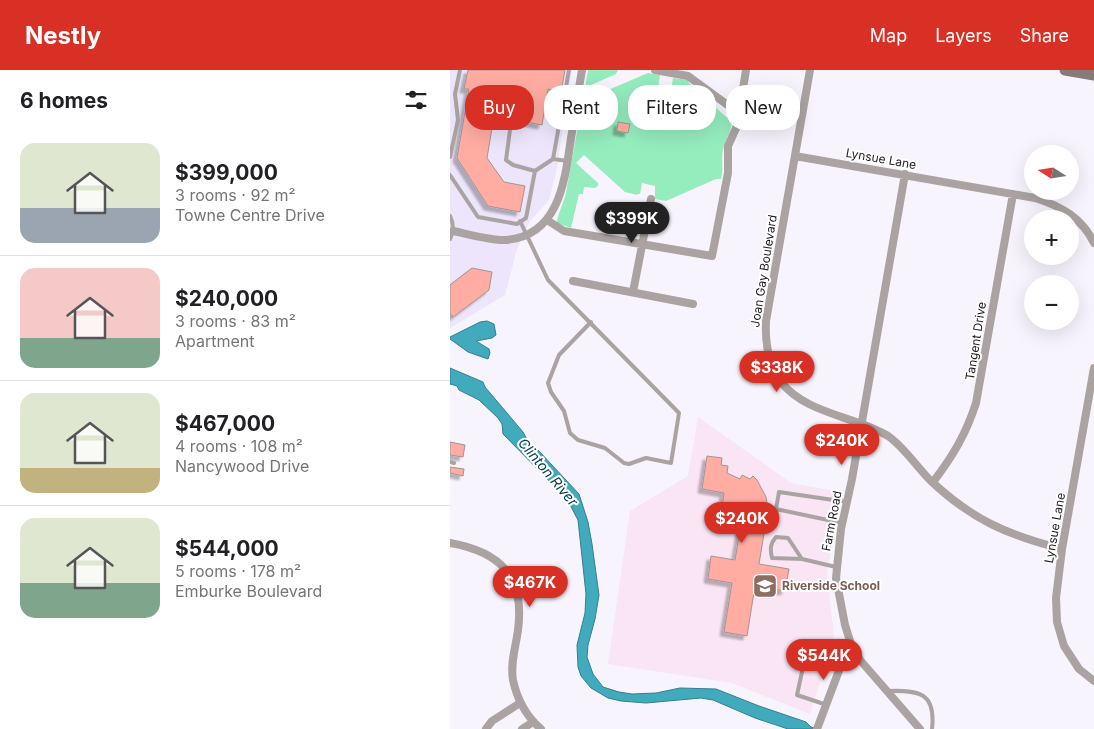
<!DOCTYPE html>
<html lang="en">
<head>
<meta charset="utf-8">
<style>
  body { margin:0; font-family:Inter,sans-serif; background:#f2f2f2; color:#202124; height:100vh; display:flex; flex-direction:column; font-size:19px; white-space:nowrap }
  * { box-sizing:border-box; margin:0 }
  p { font-size:16px; color:#757577 }
  .icon { flex:none; width:28px; height:28px; fill:none; stroke:currentColor; stroke-width:2; stroke-linecap:round; stroke-linejoin:round }
  .map { position:relative; flex:1; overflow:hidden }
  .details { display:flex; flex-direction:column; background:#fff; width:450px }
  .details>* { flex:none }
  .top-card { position:absolute; left:15px; top:15px; width:475px; height:45px; display:flex; gap:10px }
  .needle { width:32px; rotate:282deg }
  .fabs { position:absolute; left:574px; top:75px; display:grid; gap:10px }
  .fabs a { display:grid; place-items:center; width:55px; height:55px; border-radius:50%; background:#fff; box-shadow:0 5px 20px #0002; font-size:25px }
  .price { position:absolute; translate:-50% -42px; padding:0 11px; border-radius:18px; background:#d93025; color:#fff; font-size:16px; line-height:32px; filter:drop-shadow(0 1px 2px #0008) }
  .price::after { content:''; position:absolute; left:50%; top:30px; width:15px; height:11px; margin-left:-8px; background:inherit; clip-path:polygon(0 0,100% 0,50% 100%) }
  .price.on { background:#222; color:#fff }
  ul { padding:0; list-style:none }
  li { display:flex; align-items:center; gap:15px; height:125px; padding:0 20px }
  li+li { border-top:1px solid #e0e0e0 }
  li span { display:grid; place-items:center; flex:none; width:140px; height:100px; border-radius:15px; color:#555 }
  li>.icon { margin-inline-start:auto }
  span .icon { width:60px; height:60px; fill:#fffc; stroke-width:1 }
  li b { font-size:21px }
  h2 { display:flex; justify-content:space-between; align-items:center; height:60px; padding:0 20px; font-size:21px }
  .pill { padding:0 18px; border-radius:20px; background:#fff; box-shadow:0 5px 20px #0002; font-size:18px; line-height:45px }
  .pill.on { background:#d93025; color:#fff }
  header { display:flex; align-items:center; gap:30px; box-sizing:border-box; height:70px; padding:0 25px; background:#d93025; color:#fff }
  header strong { font-size:24px }
  nav { display:flex; gap:28px; margin-inline-start:auto; font-size:18px }
  main { display:flex; flex:1; min-height:0 }
  .map>svg:first-child { display:block }
</style>
</head>
<body>
<header>
<strong>Nestly</strong>
<nav><a>Map</a><a>Layers</a><a>Share</a></nav>
</header>
<main>
<section class="details">
<h2>6 homes<svg class="icon" aria-label="filters" viewBox="0 0 24 24"><path d="M4 7h16M4 17h16"/><circle cx="9" cy="7" r="2"/><circle cx="15" cy="17" r="2"/></svg></h2>
<ul>
<li><span style="background:linear-gradient(#dfe7d0 65%,#9aa5b1 0)"><svg class="icon" aria-label="home" viewBox="0 0 24 24"><path d="M3 11l9-7 9 7M6 9v11h12V9"/></svg></span><div><b>$399,000</b><p>3 rooms · 92 m²</p><p>Towne Centre Drive</p></div></li>
<li><span style="background:linear-gradient(#f6c9c9 70%,#7fa58c 0)"><svg class="icon" aria-label="home" viewBox="0 0 24 24"><path d="M3 11l9-7 9 7M6 9v11h12V9"/></svg></span><div><b>$240,000</b><p>3 rooms · 83 m²</p><p>Apartment</p></div></li>
<li><span style="background:linear-gradient(#dfe7d0 75%,#c2b280 0)"><svg class="icon" aria-label="home" viewBox="0 0 24 24"><path d="M3 11l9-7 9 7M6 9v11h12V9"/></svg></span><div><b>$467,000</b><p>4 rooms · 108 m²</p><p>Nancywood Drive</p></div></li>
<li><span style="background:linear-gradient(#dfe7d0 65%,#7fa58c 0)"><svg class="icon" aria-label="home" viewBox="0 0 24 24"><path d="M3 11l9-7 9 7M6 9v11h12V9"/></svg></span><div><b>$544,000</b><p>5 rooms · 178 m²</p><p>Emburke Boulevard</p></div></li>
</ul>
</section>
<div class="map">
<svg width="644" height="659" viewBox="0 0 644 659">
  <defs>
    <filter id="shadow"><feDropShadow dx="-4" dy="4" stdDeviation="1" flood-color="#0004"/></filter>
  </defs>
  <rect width="100%" height="100%" fill="#f7f4fd"/>
  <path fill="#ece5fb" d="M0 0H122L106 103 99 130 80 151 67 179 55 225 0 258Z"/>
  <path fill="#f9e5f4" d="M248 347 341 413 391 422 377 503 384 567 360 644 282 613 158 594 180 441 238 406Z"/>
  <path fill="#95edbe" d="M138 0H168L166 4 141 15 144 26 198 3 210 5 208 18 221 21 223 8 238 10 239 13 276 47 282 48C283 60 275 69 273 80 271 90 274 100 271 109H266L216 131 205 129V116L192 113 190 124H187V125L175 122 134 85 126 93 148 113V116L145 118 134 117 133 124H129L121 158 107 153C107 146 114 132 116 123Z"/>
  <path fill="#41aabc" stroke="#367f8d" d="M37 251 44 254 46 265 42 268 26 271 39 279 40 283 38 289 18 282 0 269V267L30 252Z
    M0 298 33 312 35 317 73 362 79 373 88 380 129 424 138 452 142 474 149 525 145 549 138 575 137 587 143 604 153 617 169 622 182 624 206 623 230 618 266 619 309 636 356 652 361 657 367 659H338L305 648 263 630 251 628 196 633 171 631 158 628 141 618 131 606 128 597 127 575 135 543 136 524 128 450 117 429 53 364 52 354 48 348 29 330 9 320 7 316 0 314Z"/>
  <path fill="#ffada3" stroke="#a49390" filter="url(#shadow)" d="M18 0H115L111 22 98 19 92 55 44 46 37 88 54 112 75 116 70 142 38 136 7 88 19 19H14Z
    M168 52 180 54 178 63 167 61Z
    M22 198 42 202 39 220 3 247 0 243V215Z
    M0 372 15 375 13 387 0 385Z
    M257 386 272 388 271 395 278 396 277 403 290 409 292 405 300 409 303 406 307 410 316 427 318 439 309 494 339 499 335 521 305 516 297 566 274 562 282 513 258 509 261 486 285 490 292 448 276 445 268 435 273 431 274 423 252 419Z
    M0 397 14 399 13 406 0 403Z"/>
  <g fill="none" stroke-linecap="round" stroke-linejoin="round">
    <path stroke="#aba3a2" stroke-width="4" d="M60 60 56 90 63 95 85 101
      M0 87 8 50 5 24 10 0
      M103 89 118 91
      M0 105 28 147 67 154 76 148 85 101 103 89 119 0
      M0 146C4 154 4 161 0 169
      M70 151 98 210 229 343 221 393 196 388 179 394 174 393 155 378 128 370 120 363 114 341 101 322 98 313 109 285 141 252
      M0 392 4 393
      M392 453 326 439 329 422 397 432
      M352 489 338 468 326 467C320 474 320 479 322 488L352 489 386 497
      M438 621C470 620 486 623 482 659
      M377 635 347 625 358 574 396 582"/>
    <path stroke="#aba3a2" stroke-width="8" d="M205 0 238 6 279 36 290 37
      M360 0 316 251C315 272 318 294 331 312 356 344 405 346 438 366 454 377 466 396 480 410 521 449 557 465 612 479
      M345 86 585 128C611 136 632 148 644 173
      M455 104 402 409 391 459 386 508 395 555 401 574 410 590 470 659
      M97 150 114 161 262 186 278 103V76L287 56 296 0
      M3 161C18 164 42 171 56 170 110 166 115 109 121 68 125 45 128 23 132 0
      M123 211 243 234
      M183 222 201 129
      M644 298 612 479 606 528 607 552 614 576 629 599 644 611
      M483 412C503 386 516 364 526 333L563 124
      M0 473C51 482 75 507 68 560 66 576 60 593 63 610 67 629 76 646 91 659
      M36 659 42 651 70 633
      M72 659 83 652
      M367 659 396 582 401 574"/>
    <path stroke="#877b7a" stroke-width="11" d="M615 0 644 5"/>
  </g>
  <defs>
    <symbol id="school-square" viewBox="-11 -11 22 22"><rect x="-9" y="-9" width="18" height="18" rx="4" fill="#8d6e63" stroke="#fff"/><path d="M0-5L7-2L0 1L-7-2ZM-4 1L0 2.5L4 1V4Q0 6-4 4Z" fill="#fff"/></symbol>
  </defs>
  <g fill-rule="evenodd">
    <use href="#school-square" x="301" y="502" width="28" height="28"/>
  </g>
  <g text-anchor="middle" stroke-width="4" stroke-linejoin="round" paint-order="stroke">
    <g font-size="12" fill="#1c1a1f" stroke="#fff">
      <text transform="translate(431 89) rotate(10)" y="4">Lynsue Lane</text>
      <text transform="translate(314 201) rotate(-81)" y="4">Joan Gay Boulevard</text>
      <text transform="translate(526 271) rotate(-81)" y="4">Tangent Drive</text>
      <text transform="translate(382 451) rotate(-79)" y="4">Farm Road</text>
      <text transform="translate(605 458) rotate(-80)" y="4">Lynsue Lane</text>
    </g>
    <g font-size="12" font-weight="bold" fill="#785e54" stroke="#fff" text-anchor="start">
      <text x="332" y="520">Riverside School</text>
    </g>
    <g font-size="14" font-style="italic" fill="#00424c" stroke="#fff">
      <text transform="translate(98 402) rotate(50)" y="5">Clinton River</text>
    </g>
  </g>
</svg>
<div class="fabs">
<a><svg class="needle" viewBox="-14 -14 28 28"><path d="M0-13l5 13h-10z" fill="#e53935"/><path d="M0 13l5-13h-10z" fill="#757577"/></svg></a>
<a>+</a>
<a>−</a>
</div>
<b class="price on" style="left:182px;top:174px">$399K</b>
<b class="price" style="left:327px;top:323px">$338K</b>
<b class="price" style="left:392px;top:396px">$240K</b>
<b class="price" style="left:292px;top:474px">$240K</b>
<b class="price" style="left:80px;top:538px">$467K</b>
<b class="price" style="left:374px;top:611px">$544K</b>
<div class="top-card">
<a class="pill on">Buy</a>
<a class="pill">Rent</a>
<a class="pill">Filters</a>
<a class="pill">New</a>
</div>
</div>
</main>
</body>
</html>
